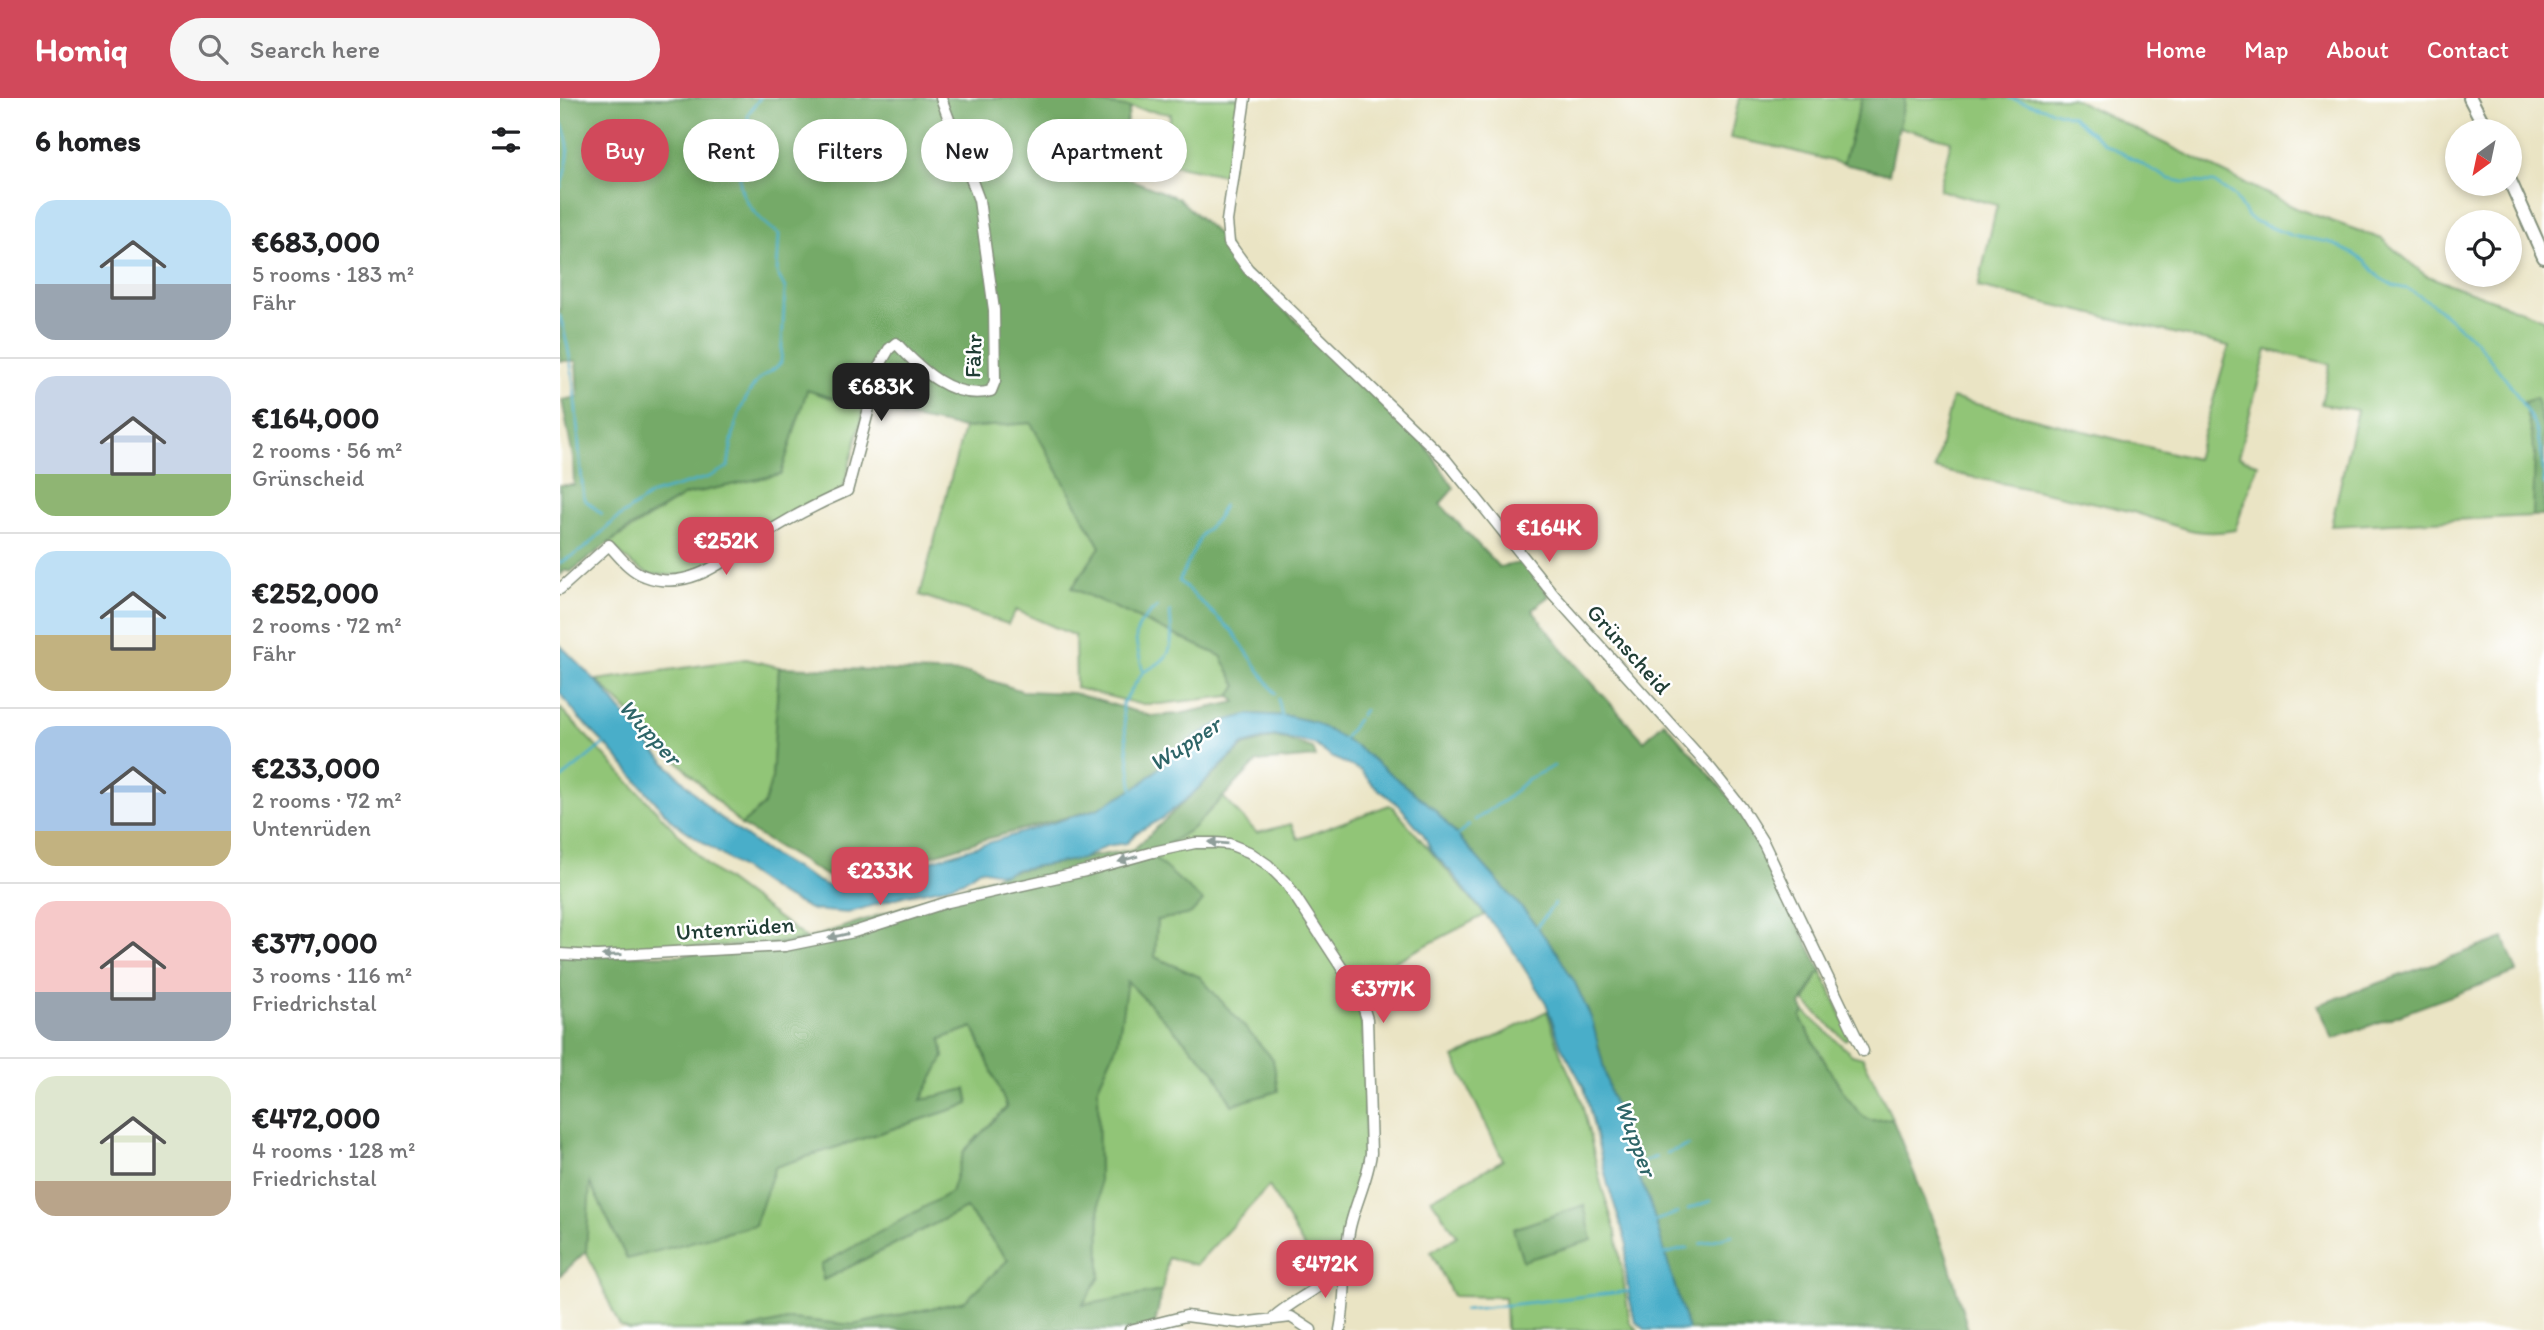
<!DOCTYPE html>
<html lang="en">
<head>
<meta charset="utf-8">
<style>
  body { margin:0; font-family:Itim,sans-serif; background:#f6f6f6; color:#202124; height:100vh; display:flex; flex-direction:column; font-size:26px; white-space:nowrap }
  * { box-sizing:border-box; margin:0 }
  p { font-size:23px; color:#757577 }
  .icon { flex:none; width:38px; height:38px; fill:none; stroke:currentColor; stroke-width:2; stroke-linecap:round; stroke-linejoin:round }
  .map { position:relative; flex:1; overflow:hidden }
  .drawer { display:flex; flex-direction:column; background:#fff; width:560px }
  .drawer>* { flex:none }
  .top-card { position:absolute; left:21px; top:21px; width:665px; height:63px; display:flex; gap:14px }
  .needle { width:46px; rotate:213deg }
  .buttons { position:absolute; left:1885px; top:21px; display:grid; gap:14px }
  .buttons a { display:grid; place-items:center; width:77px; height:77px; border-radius:50%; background:#fff; box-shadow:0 4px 10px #0003; font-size:35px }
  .price { position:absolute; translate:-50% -60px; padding:0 16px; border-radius:14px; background:#d1495b; color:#fff; font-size:23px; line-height:46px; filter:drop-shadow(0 2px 4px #0008) }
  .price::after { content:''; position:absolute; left:50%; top:42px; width:21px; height:16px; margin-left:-10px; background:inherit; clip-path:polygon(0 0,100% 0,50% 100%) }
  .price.on { background:#222; color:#fff }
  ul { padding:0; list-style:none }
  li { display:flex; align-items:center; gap:21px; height:175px; padding:0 35px }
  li+li { border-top:2px solid #e0e0e0 }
  li span { display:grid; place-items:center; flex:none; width:196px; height:140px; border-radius:21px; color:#555 }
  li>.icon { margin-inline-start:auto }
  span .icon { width:84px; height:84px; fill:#fffc; stroke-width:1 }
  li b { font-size:30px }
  h2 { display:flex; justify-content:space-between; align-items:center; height:84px; padding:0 35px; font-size:30px }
  .pill { padding:0 24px; border-radius:32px; background:#fff; box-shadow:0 4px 10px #0003; font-size:24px; line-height:63px }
  .pill.on { background:#d1495b; color:#fff }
  header { display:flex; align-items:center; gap:42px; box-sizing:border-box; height:98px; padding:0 35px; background:#d1495b; color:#fff }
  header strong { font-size:33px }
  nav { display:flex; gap:38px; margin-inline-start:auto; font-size:24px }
  .search { width:490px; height:63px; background:#f6f6f6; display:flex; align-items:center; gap:18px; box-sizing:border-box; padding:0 24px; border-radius:38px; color:#757577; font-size:26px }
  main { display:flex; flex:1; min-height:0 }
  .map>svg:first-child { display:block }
</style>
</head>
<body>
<header>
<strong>Homiq</strong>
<div class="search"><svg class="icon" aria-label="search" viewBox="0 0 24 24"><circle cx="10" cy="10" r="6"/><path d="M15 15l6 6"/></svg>Search here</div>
<nav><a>Home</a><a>Map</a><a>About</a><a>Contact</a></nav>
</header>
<main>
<section class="drawer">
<h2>6 homes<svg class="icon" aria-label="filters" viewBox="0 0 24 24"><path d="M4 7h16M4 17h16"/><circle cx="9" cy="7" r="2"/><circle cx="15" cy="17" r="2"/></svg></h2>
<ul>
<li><span style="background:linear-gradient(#bfe0f5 60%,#9aa5b1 0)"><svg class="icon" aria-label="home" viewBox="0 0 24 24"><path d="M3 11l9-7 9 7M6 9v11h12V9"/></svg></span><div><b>€683,000</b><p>5 rooms · 183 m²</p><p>Fähr</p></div></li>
<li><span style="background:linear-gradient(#c9d6e8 70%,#8fb573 0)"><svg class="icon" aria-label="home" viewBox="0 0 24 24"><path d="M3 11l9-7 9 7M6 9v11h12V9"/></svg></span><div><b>€164,000</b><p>2 rooms · 56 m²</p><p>Grünscheid</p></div></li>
<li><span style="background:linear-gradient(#bfe0f5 60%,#c2b280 0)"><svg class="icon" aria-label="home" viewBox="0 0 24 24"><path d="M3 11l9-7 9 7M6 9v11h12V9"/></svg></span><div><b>€252,000</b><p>2 rooms · 72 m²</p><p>Fähr</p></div></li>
<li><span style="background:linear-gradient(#a9c7e8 75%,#c2b280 0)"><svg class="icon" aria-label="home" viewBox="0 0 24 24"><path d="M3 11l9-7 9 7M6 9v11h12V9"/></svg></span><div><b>€233,000</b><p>2 rooms · 72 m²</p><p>Untenrüden</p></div></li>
<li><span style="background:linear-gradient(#f6c9c9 65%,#9aa5b1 0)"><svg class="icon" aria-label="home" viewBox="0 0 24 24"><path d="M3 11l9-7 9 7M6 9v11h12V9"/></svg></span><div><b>€377,000</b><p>3 rooms · 116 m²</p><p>Friedrichstal</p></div></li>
<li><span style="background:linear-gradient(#dfe7d0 75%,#b9a48a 0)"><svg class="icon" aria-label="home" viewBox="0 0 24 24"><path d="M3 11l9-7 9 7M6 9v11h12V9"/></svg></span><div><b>€472,000</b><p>4 rooms · 128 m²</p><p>Friedrichstal</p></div></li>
</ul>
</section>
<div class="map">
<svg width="1984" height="1232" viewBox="0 0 1984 1232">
  <rect width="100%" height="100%" fill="#fff"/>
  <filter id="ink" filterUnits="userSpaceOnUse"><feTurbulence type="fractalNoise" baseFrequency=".0143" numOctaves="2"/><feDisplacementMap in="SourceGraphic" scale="14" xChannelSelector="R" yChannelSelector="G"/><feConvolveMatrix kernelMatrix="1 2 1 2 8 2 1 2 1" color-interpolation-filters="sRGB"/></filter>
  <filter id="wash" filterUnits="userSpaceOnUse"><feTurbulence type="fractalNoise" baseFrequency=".00686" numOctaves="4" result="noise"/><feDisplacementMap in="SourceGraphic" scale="28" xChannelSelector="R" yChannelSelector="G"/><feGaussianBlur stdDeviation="1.57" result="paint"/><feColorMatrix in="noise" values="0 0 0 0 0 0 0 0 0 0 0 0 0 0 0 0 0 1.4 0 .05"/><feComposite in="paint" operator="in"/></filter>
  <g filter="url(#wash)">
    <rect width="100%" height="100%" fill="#eae4c4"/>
    <path fill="#91c577" stroke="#588156" stroke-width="2" d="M535 0H683L669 78 613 67 602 57 611 16 539 5Z
      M1179 0H1302L1283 66 1222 50 1170 40Z
      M1345 0H1512L1738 111 1822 141 1865 177 1984 221V332L1976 301 1964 304 1975 355 1973 418 1771 428 1797 312 1761 306 1770 266 1707 252 1678 359 1698 366 1675 432C1629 441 1607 422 1565 412 1502 397 1438 385 1375 371L1392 300 1636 361 1669 248 1418 189 1437 107 1379 92 1391 43 1338 29Z
      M247 292 304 312 283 391 128 478 89 476 73 467 49 445 125 397 221 376Z
      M471 325 540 449 512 490 661 558 677 588 670 598 600 606H579L516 590 515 538 456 512 448 526 360 497 404 330Z
      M186 561 219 569 212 680 204 707 181 727 37 582Z
      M0 610 148 768 247 841 224 845 36 855 0 852Z
      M663 699 697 735 731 726 738 741 829 707 832 708 925 817 787 888 801 915 806 980 804 1068 783 1138 779 1165 761 1179 709 1088 636 1167 608 1160 602 1193 522 1208 540 1179 538 988 558 944 566 882 654 973 672 1007 640 879 595 859 597 822 631 816 590 757 633 730Z
      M1262 874 1291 938 1285 942 1245 904 1258 876Z
      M987 913 1001 957 1021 1001 1041 1086 1056 1135 1070 1225 1078 1232H946L945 1199 893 1198 871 1154 897 1138 871 1101 943 1062 894 960Z
      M1244 913 1292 957 1303 960 1332 1020C1326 1021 1317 1023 1310 1022 1292 1019 1251 938 1240 920Z
      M413 929 447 1009 404 1053 392 1094 261 1167 264 1182 406 1110 448 1162 406 1203 293 1227 231 1221 184 1232H70L60 1229 26 1153 29 1083 67 1160 195 1127 215 1069 409 1006 406 991 360 1003 384 959 381 941Z"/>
    <path fill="#74aa68" stroke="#4a744e" stroke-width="2" d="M0 0H535L539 5 570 10 554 75 618 100 665 143 675 165 864 345 894 390 880 406 939 469 965 464 989 498 972 512 1009 559 1084 643 1104 624 1180 711 1262 874 1258 876 1241 907 1244 913 1241 920C1251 939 1292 1019 1311 1022 1317 1023 1326 1021 1332 1020L1386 1155 1408 1232H1128L1089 1102 1072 1067 1068 1045 1050 995 1032 922 1015 885 997 855 968 817 873 710 797 649 754 624 728 618 690 616 634 639 580 687 537 711 419 743 280 786 181 727 204 707 212 680 219 569 408 575 462 593 513 595 591 618 619 616 676 604 670 598 677 588 661 558 512 490 540 449 471 325 404 330 315 313 247 292 221 376 125 397 66 432 10 474 5 472 0 478V387H14L13 360 2 302 18 299 16 263H0Z
      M1302 0H1345L1329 76 1283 66Z
      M1976 300 1984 332V418H1973L1975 355 1964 304Z
      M716 639 753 650 756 659 697 664 633 730 591 757 643 803 631 816 597 822 595 859 640 879 713 961 718 993 672 1007 654 973 567 883 558 944 538 989 540 1179 522 1207 602 1193 595 1226 580 1232H184L231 1221 293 1227 405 1203 448 1162 406 1110 263 1182 261 1167 391 1094 404 1053 447 1009 413 929 381 941 384 959 361 1002 406 991 409 1006 215 1069 195 1127 67 1161 30 1085 26 1153 0 1178V858L122 857 247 841 448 774 574 751 684 648Z
      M1944 840 1957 874 1773 941 1758 907Z
      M1024 1107 1032 1142 963 1163 953 1131Z"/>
    <path fill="#4aaec9" stroke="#34767e" stroke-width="2" d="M0 547 43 590 94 653 154 715 207 754 259 784 280 793 304 788 348 770 537 711 580 687 634 639 661 624 690 616 728 618 754 624 797 649 873 710 968 817 997 855 1015 885 1032 922 1050 995 1068 1045 1073 1067 1089 1102 1128 1232H1086L1075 1223 1069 1198 1065 1167 1067 1147 1063 1133 1048 1087 1024 989 1001 948 986 905 950 848 892 775 872 754 864 737 839 707 813 687 800 672 771 659 754 646 714 638 683 647 630 698 601 721 576 735 567 745 546 748 522 761 458 771 444 776 420 771 403 783 382 790 346 797 288 815 252 812 219 796 112 723 49 650 19 620 0 595Z"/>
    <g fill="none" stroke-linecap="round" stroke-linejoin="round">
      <path stroke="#4aaec9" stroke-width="2.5" d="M1449 0 1511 18 1544 45 1609 81 1624 84 1654 85 1675 99 1686 117 1696 124 1733 138 1769 144 1794 156 1806 164 1820 180 1834 188 1848 191 1870 204 1916 243 1954 292 1974 326 1981 352 1984 387
        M0 22C13 49 9 62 0 90
        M0 218C18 276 16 340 24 401L42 416
        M663 407 657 421 642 436 619 483 673 534 715 595
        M0 465 25 450 55 422 92 396 149 379 168 369C172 338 176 311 196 285 202 276 215 273 221 264L225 190 217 175 219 136C203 126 177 100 180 79 181 75 183 72 185 68L179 64 178 39 189 34 188 16 200 0
        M583 574C617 559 612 547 610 513
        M718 601 723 622
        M800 618 804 612
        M783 642 797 622
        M0 682 46 644
        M573 695 562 606 583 574C576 540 567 534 597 509
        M915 722 946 701 968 681 994 668
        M896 739 909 727
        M976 830 995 805
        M1107 1055 1129 1047
        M1070 1069 1096 1059
        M1128 1111 1150 1103
        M1094 1123 1118 1115
        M1140 1146 1172 1137
        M1104 1156 1128 1150
        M904 1212 1071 1193"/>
    </g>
  </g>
  <g filter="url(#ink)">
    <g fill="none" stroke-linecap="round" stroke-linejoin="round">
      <defs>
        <path id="minor" d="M685 0 667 123 669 145 688 171 886 362 993 496 1151 671 1181 709 1204 746 1303 953
          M0 491 49 447C59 458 70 473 85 478 130 496 171 457 206 435 232 419 259 405 287 393L321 265 329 251 336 245C360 271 393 303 431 293L435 283 434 212 419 102 381 0
          M0 856 37 858 225 848 294 834 388 804 525 773 593 754 635 745H656L669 746 689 754 708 767 727 786 787 878 802 905 807 921 811 1055C808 1081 796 1103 790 1129 783 1162 787 1198 780 1232
          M714 1219C737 1198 772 1187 786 1162
          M570 1232 626 1218 681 1225 731 1219 751 1232"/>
        <path id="tertiary" d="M1910 0 1927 33
          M1950 83 1984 159"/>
      </defs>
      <use href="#minor" stroke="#84907c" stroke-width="13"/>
      <use href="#tertiary" stroke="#84907c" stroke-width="16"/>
      <use href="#minor" stroke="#fff" stroke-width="10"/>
      <use href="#tertiary" stroke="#fff" stroke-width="12"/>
    </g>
    <defs><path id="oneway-solid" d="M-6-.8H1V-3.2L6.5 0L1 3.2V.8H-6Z" transform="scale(1.75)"/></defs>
    <g fill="#8f9e9a">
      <use href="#oneway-solid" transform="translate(658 745) rotate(-175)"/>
      <use href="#oneway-solid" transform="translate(568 761) rotate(164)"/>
      <use href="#oneway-solid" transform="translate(278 838) rotate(167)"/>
      <use href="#oneway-solid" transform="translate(52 857) rotate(178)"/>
    </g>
  </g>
  <g text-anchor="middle" stroke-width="5" stroke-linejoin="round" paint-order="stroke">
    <g font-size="23" fill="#1f3d34" stroke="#fff">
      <text transform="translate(413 258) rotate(-88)" y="8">Fähr</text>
      <text transform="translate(1069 551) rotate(48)" y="8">Grünscheid</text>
      <text transform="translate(175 830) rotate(-4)" y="8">Untenrüden</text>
    </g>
    <g font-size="24" font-style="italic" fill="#2e6568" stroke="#fff">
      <text transform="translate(90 634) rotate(48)" y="8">Wupper</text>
      <text transform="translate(625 646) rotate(-33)" y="8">Wupper</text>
      <text transform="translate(1076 1040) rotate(70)" y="8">Wupper</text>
    </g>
  </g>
</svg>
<div class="buttons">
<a><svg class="needle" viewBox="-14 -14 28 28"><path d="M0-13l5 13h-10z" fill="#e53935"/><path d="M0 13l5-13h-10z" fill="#757577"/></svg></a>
<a><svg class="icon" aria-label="locate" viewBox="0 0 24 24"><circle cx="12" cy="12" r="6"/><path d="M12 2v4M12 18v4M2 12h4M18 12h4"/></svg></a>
</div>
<b class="price on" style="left:321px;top:325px">€683K</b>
<b class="price" style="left:989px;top:466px">€164K</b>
<b class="price" style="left:166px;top:479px">€252K</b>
<b class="price" style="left:320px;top:809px">€233K</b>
<b class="price" style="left:823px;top:927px">€377K</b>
<b class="price" style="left:765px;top:1202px">€472K</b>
<div class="top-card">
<a class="pill on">Buy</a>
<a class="pill">Rent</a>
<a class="pill">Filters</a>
<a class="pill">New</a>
<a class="pill">Apartment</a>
</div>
</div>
</main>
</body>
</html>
